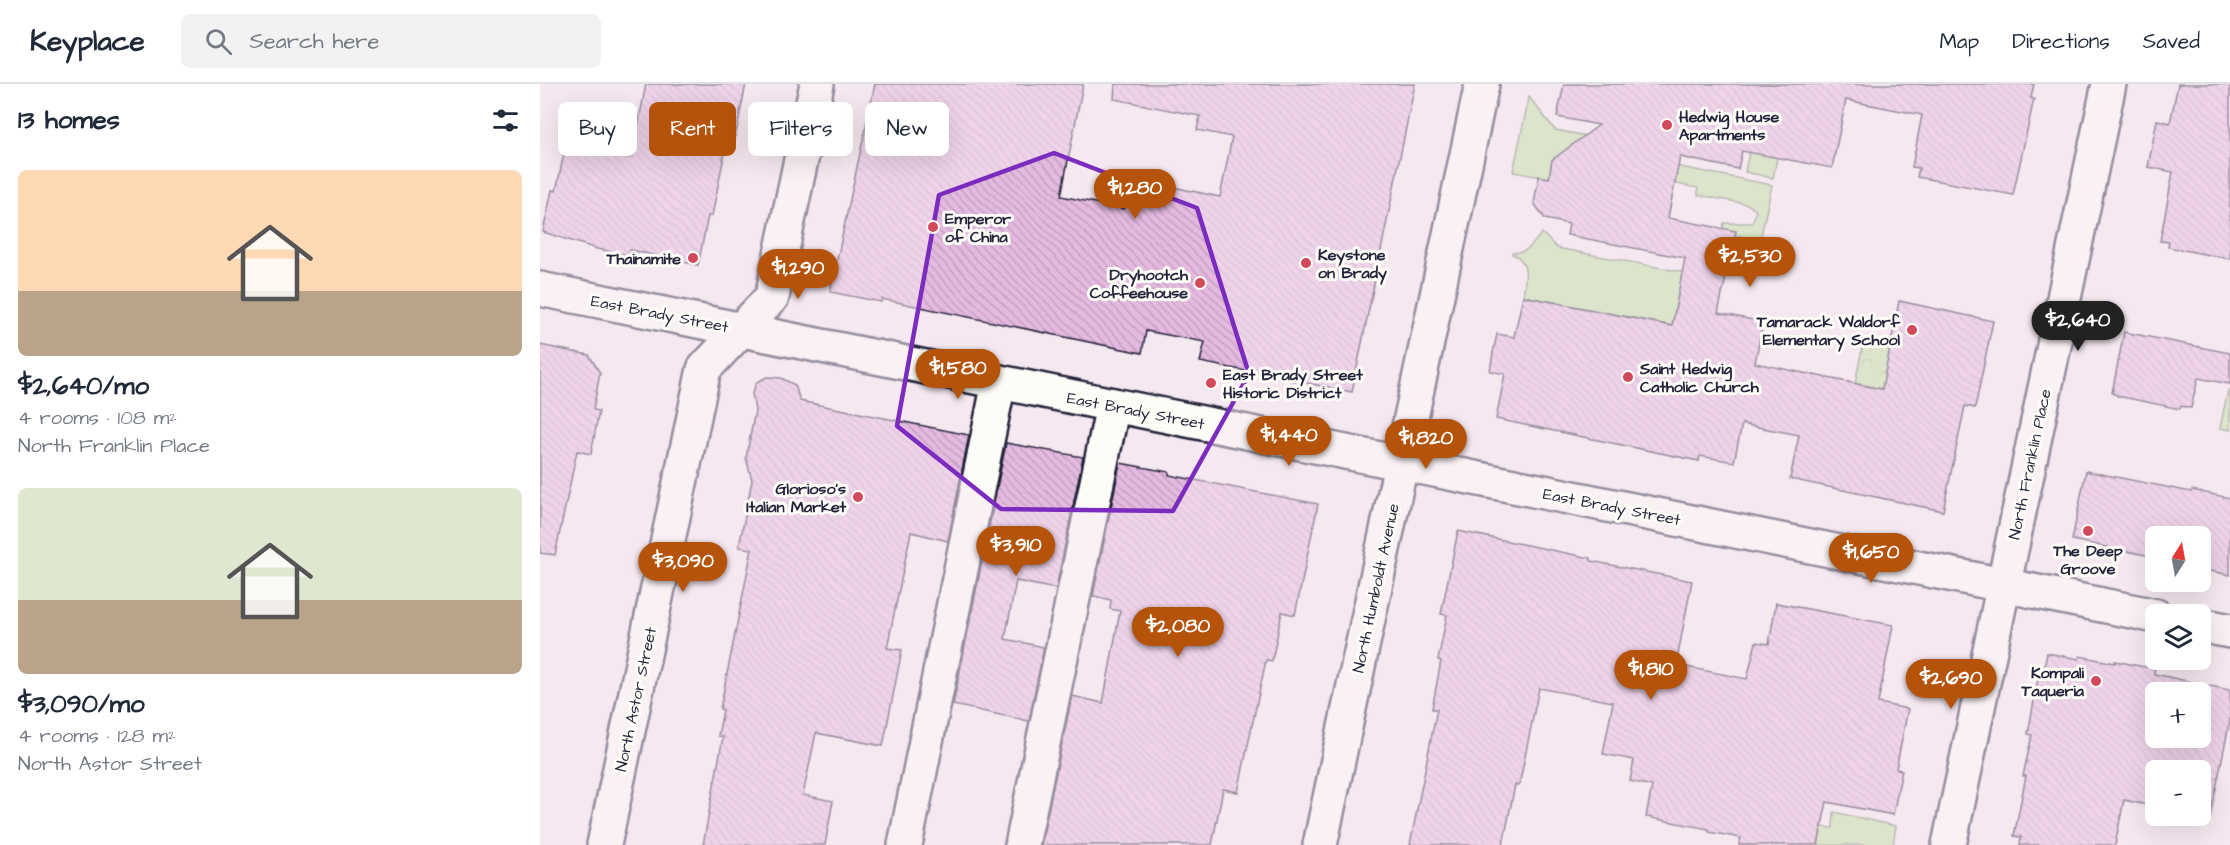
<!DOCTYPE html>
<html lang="en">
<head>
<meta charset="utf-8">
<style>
  body { margin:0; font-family:"Architects Daughter",sans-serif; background:#f2f2f3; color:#1f2937; height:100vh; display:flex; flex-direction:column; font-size:22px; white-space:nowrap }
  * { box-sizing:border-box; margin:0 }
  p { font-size:20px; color:#747a83 }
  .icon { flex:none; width:33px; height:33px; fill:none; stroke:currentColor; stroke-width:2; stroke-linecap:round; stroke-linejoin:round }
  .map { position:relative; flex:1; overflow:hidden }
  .drawer { display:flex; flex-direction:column; background:#fff; width:540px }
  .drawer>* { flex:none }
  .banner { position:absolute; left:18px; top:18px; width:570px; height:54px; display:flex; gap:12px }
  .needle { width:39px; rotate:11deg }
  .fabs { position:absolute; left:1605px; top:442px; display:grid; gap:12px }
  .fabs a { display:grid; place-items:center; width:66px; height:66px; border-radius:9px; background:#fff; box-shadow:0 6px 24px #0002; font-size:30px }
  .price { position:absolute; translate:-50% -51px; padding:0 14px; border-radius:21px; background:#b45309; color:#fff; font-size:20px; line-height:39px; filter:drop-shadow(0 2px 3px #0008) }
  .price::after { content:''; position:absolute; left:50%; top:36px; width:18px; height:14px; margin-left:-9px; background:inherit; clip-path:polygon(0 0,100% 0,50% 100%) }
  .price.on { background:#222; color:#fff }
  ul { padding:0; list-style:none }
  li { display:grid; align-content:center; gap:12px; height:318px; padding:0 18px }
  li span { display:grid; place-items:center; height:186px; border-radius:9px; color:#555 }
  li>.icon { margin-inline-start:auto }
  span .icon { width:108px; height:108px; fill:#fffc; stroke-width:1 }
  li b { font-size:26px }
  h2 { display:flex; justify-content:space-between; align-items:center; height:72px; padding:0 18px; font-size:26px }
  .chip { padding:0 21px; border-radius:9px; background:#fff; box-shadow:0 6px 24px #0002; font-size:21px; line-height:54px }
  .chip.on { background:#b45309; color:#fff }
  header { display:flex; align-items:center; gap:36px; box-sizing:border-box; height:84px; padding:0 30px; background:#fff; border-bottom:2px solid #e0e1e3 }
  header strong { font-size:28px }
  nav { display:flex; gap:33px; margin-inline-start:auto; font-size:21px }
  .search { width:420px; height:54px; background:#f2f2f3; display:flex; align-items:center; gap:15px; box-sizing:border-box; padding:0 21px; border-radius:9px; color:#747a83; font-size:22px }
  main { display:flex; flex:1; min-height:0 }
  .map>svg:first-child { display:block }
</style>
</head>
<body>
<header>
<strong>Keyplace</strong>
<div class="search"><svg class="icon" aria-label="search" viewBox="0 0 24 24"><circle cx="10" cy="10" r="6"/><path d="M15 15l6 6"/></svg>Search here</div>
<nav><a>Map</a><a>Directions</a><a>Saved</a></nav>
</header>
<main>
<section class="drawer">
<h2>13 homes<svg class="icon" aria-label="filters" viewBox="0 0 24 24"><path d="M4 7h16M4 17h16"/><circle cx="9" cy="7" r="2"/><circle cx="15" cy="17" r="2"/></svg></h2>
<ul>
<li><span style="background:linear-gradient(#ffd9b3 65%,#b9a48a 0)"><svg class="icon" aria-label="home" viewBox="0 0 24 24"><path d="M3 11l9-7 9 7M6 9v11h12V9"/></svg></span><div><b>$2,640/mo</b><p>4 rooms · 108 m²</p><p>North Franklin Place</p></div></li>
<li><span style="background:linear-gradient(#dfe7d0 60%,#b9a48a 0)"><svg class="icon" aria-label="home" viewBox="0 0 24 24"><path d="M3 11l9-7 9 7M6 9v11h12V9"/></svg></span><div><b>$3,090/mo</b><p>4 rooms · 128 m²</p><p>North Astor Street</p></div></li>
</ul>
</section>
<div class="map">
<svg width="1690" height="761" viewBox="0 0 1690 761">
  <defs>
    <pattern id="forest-crowns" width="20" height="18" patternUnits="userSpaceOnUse" patternTransform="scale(1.5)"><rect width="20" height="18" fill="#bce29d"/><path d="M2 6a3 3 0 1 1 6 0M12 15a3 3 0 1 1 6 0" fill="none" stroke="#a1c288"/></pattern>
    <pattern id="building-back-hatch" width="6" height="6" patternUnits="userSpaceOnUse" patternTransform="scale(1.5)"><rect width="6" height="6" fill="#e5bae0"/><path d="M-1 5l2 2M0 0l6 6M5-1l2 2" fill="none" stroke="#c4a0c1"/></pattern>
  </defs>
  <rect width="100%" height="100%" fill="#f6e8f0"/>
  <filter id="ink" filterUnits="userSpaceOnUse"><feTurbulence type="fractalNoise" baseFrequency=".0167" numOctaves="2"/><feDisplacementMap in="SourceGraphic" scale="12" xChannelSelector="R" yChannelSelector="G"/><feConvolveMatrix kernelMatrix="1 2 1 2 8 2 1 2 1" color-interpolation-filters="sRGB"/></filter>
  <g filter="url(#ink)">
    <path fill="#bce29d" stroke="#6f826c" stroke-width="1.5" d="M1250 11 1233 94 1205 88 1212 54Z
      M989 13 1015 46 1125 67 1130 81 1232 101 1220 156 1195 151 1196 147 1183 145 1184 139H1212L1216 128 1215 125 1207 120 1158 111V104L1012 76 1010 86 1014 91 1013 95 973 88Z
      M1002 149 1017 164 1143 188 1132 242 983 212C985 197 991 176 972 170V168C987 171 993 159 1002 149Z
      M1688 306 1690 307V346L1680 344Z
      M1294 728 1356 742 1353 761H1278L1282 743 1293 744Z"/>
    <path fill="url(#forest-crowns)" stroke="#6f826c" stroke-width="1.5" d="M1324 255 1367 266 1358 308 1315 300Z"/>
    <path fill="url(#building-back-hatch)" stroke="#22223b" stroke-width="1.5" fill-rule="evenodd" d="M106 0H206L193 64 186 62 172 132H168L158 181 90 166 89 171 57 165 3 148 12 106 16 107 26 60 89 74 92 73Z
      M335 0H543L521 112 584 125 591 94 680 113 692 53 657 46 660 32 574 15 575 0H875L812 308 660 278 665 258 606 247 602 269 342 215 341 218 290 208Z
      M1024 0H1494L1491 14 1494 15 1473 111 1377 93 1379 84 1372 83 1382 31 1306 16 1292 84 1202 67 1198 85 1140 73 1128 134 1196 147 1178 229 1223 238 1215 279 1342 305 1359 217 1453 237 1435 324 1425 322 1403 427 1250 395 1259 351 1202 340 1194 378 1160 372 1159 377 956 335 965 290 950 287 953 269 957 250 974 253 983 212 1132 242 1145 174 1027 151 1029 140 1005 135 994 119 999 92 1009 94 1012 76 1059 41 1017 33Z
      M1638 0H1690V175L1628 163 1629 158 1620 157 1633 88 1608 83 1617 36 1630 39Z
      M1584 248 1690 269V300L1658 294 1651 324 1641 322 1640 325 1577 312V311L1572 309Z
      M0 261 49 271 60 289 53 326 59 327 51 370 37 367 15 471 0 469Z
      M227 293 241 294 255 301 260 317 429 351 408 457 371 448 347 564 362 566 343 662 276 649 263 711 293 717 285 761H163L183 653 178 652 183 626 180 625 212 465 199 463 212 396 206 374 215 327 212 309 217 298Z
      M466 359 543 373 516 505 476 497 465 555 504 563 489 637 413 621Z
      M580 379 629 388V391L778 420 755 531 742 528 732 577 726 576 698 708 683 705 672 761H501L532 612 563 619 580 527 570 525 571 516 553 512Z
      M1546 387 1651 408 1652 406 1690 414V491L1660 485V453H1616V473L1532 456Z
      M918 447 1051 474V477L1152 497 1136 581 1207 595 1216 558 1229 560 1236 519 1353 541 1338 619 1368 625 1356 685 1362 686 1353 731 1287 718 1278 761H1199L1201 754 1169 748V745L1106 733 1112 702 1090 697 1094 676 1063 670 1073 618 999 604 979 702 975 701 963 761H870L897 625H892L901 577 898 576 907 531 901 530Z
      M1507 569 1539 575 1540 572 1575 579V577L1615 585 1614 590 1690 606V636L1670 734 1659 732 1660 687H1616V723L1584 716 1575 761H1480L1481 753 1474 752 1486 692H1483L1492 651 1488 650 1498 595 1502 596ZM1616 609H1660V654H1616Z"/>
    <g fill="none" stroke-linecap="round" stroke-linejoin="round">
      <defs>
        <path id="minor" d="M64 761 164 285 232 213 277 0
          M365 761 459 298
          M482 761 573 321
          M780 761 942 0
          M1409 761 1569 0"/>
        <path id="major" d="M0 205 1616 532
          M1660 541 1690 547"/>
      </defs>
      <use href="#minor" stroke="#22223b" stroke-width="38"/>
      <use href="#major" stroke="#22223b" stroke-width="38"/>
      <use href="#minor" stroke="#fdfcf7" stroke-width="33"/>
      <use href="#major" stroke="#fdfcf7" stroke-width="33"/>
    </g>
  </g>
  <path d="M0 0H1690V761H0ZM514 69 657 124 709 290 633 427 461 425 357 342 399 111Z" fill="#f6e8f0" fill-opacity=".55" fill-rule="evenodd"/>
  <path fill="none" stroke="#7b2cbf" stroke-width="4.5" stroke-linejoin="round" d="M514 69 657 124 709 290 633 427 461 425 357 342 399 111Z"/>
  <g fill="#d1495b" stroke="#fdfcf7" stroke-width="2">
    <circle cx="1127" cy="41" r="6"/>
    <circle cx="393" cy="143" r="6"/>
    <circle cx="153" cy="174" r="6"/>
    <circle cx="766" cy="179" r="6"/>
    <circle cx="660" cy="199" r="6"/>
    <circle cx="1372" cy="246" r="6"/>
    <circle cx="1088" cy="293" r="6"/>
    <circle cx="671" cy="299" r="6"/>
    <circle cx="318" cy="413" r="6"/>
    <circle cx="1548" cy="447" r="6"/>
    <circle cx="1556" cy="597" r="6"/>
  </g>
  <g text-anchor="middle" stroke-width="6" stroke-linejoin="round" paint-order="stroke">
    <g font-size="16" font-weight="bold" fill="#22223b" stroke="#fdfcf7" text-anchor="start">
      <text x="1139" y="38">Hedwig House<tspan x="1139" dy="18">Apartments</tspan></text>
      <text x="405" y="140">Emperor<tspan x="405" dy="18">of China</tspan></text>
      <text x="778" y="176">Keystone<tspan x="778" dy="18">on Brady</tspan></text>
      <text x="141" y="180" text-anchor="end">Thainamite</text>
      <text x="648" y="196" text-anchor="end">Dryhootch<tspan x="648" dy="18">Coffeehouse</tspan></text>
      <text x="1360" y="243" text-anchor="end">Tamarack Waldorf<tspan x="1360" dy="18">Elementary School</tspan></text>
      <text x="1100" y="290">Saint Hedwig<tspan x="1100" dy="18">Catholic Church</tspan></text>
      <text x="683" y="296">East Brady Street<tspan x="683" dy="18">Historic District</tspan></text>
      <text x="306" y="410" text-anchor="end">Glorioso's<tspan x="306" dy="18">Italian Market</tspan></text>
      <text x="1548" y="472" text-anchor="middle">The Deep<tspan x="1548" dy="18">Groove</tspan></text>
      <text x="1544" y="594" text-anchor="end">Kompali<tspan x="1544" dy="18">Taqueria</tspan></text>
    </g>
    <g font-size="16" fill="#22223b" stroke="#fdfcf7">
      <text transform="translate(120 229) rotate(11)" y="6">East Brady Street</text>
      <text transform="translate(596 326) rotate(11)" y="6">East Brady Street</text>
      <text transform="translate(1489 380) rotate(-78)" y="6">North Franklin Place</text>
      <text transform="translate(1072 422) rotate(11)" y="6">East Brady Street</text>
      <text transform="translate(835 504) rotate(-78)" y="6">North Humboldt Avenue</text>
      <text transform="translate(95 615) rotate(-78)" y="6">North Astor Street</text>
    </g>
  </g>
</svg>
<div class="fabs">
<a><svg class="needle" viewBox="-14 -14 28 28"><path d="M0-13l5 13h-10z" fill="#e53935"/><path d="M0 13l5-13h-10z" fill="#747a83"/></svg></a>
<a><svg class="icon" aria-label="layers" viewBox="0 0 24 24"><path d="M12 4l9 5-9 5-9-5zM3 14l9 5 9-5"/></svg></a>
<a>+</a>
<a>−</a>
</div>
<b class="price" style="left:595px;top:136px">$1,280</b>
<b class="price" style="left:1210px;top:204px">$2,530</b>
<b class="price" style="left:258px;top:216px">$1,290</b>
<b class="price on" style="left:1538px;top:268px">$2,640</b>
<b class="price" style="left:418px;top:316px">$1,580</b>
<b class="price" style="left:749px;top:383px">$1,440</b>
<b class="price" style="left:886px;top:386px">$1,820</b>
<b class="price" style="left:476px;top:493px">$3,910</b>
<b class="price" style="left:1331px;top:500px">$1,650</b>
<b class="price" style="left:143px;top:509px">$3,090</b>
<b class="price" style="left:638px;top:574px">$2,080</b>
<b class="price" style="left:1111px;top:617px">$1,810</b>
<b class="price" style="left:1411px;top:626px">$2,690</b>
<div class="banner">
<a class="chip">Buy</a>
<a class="chip on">Rent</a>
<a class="chip">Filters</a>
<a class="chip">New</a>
</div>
</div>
</main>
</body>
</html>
